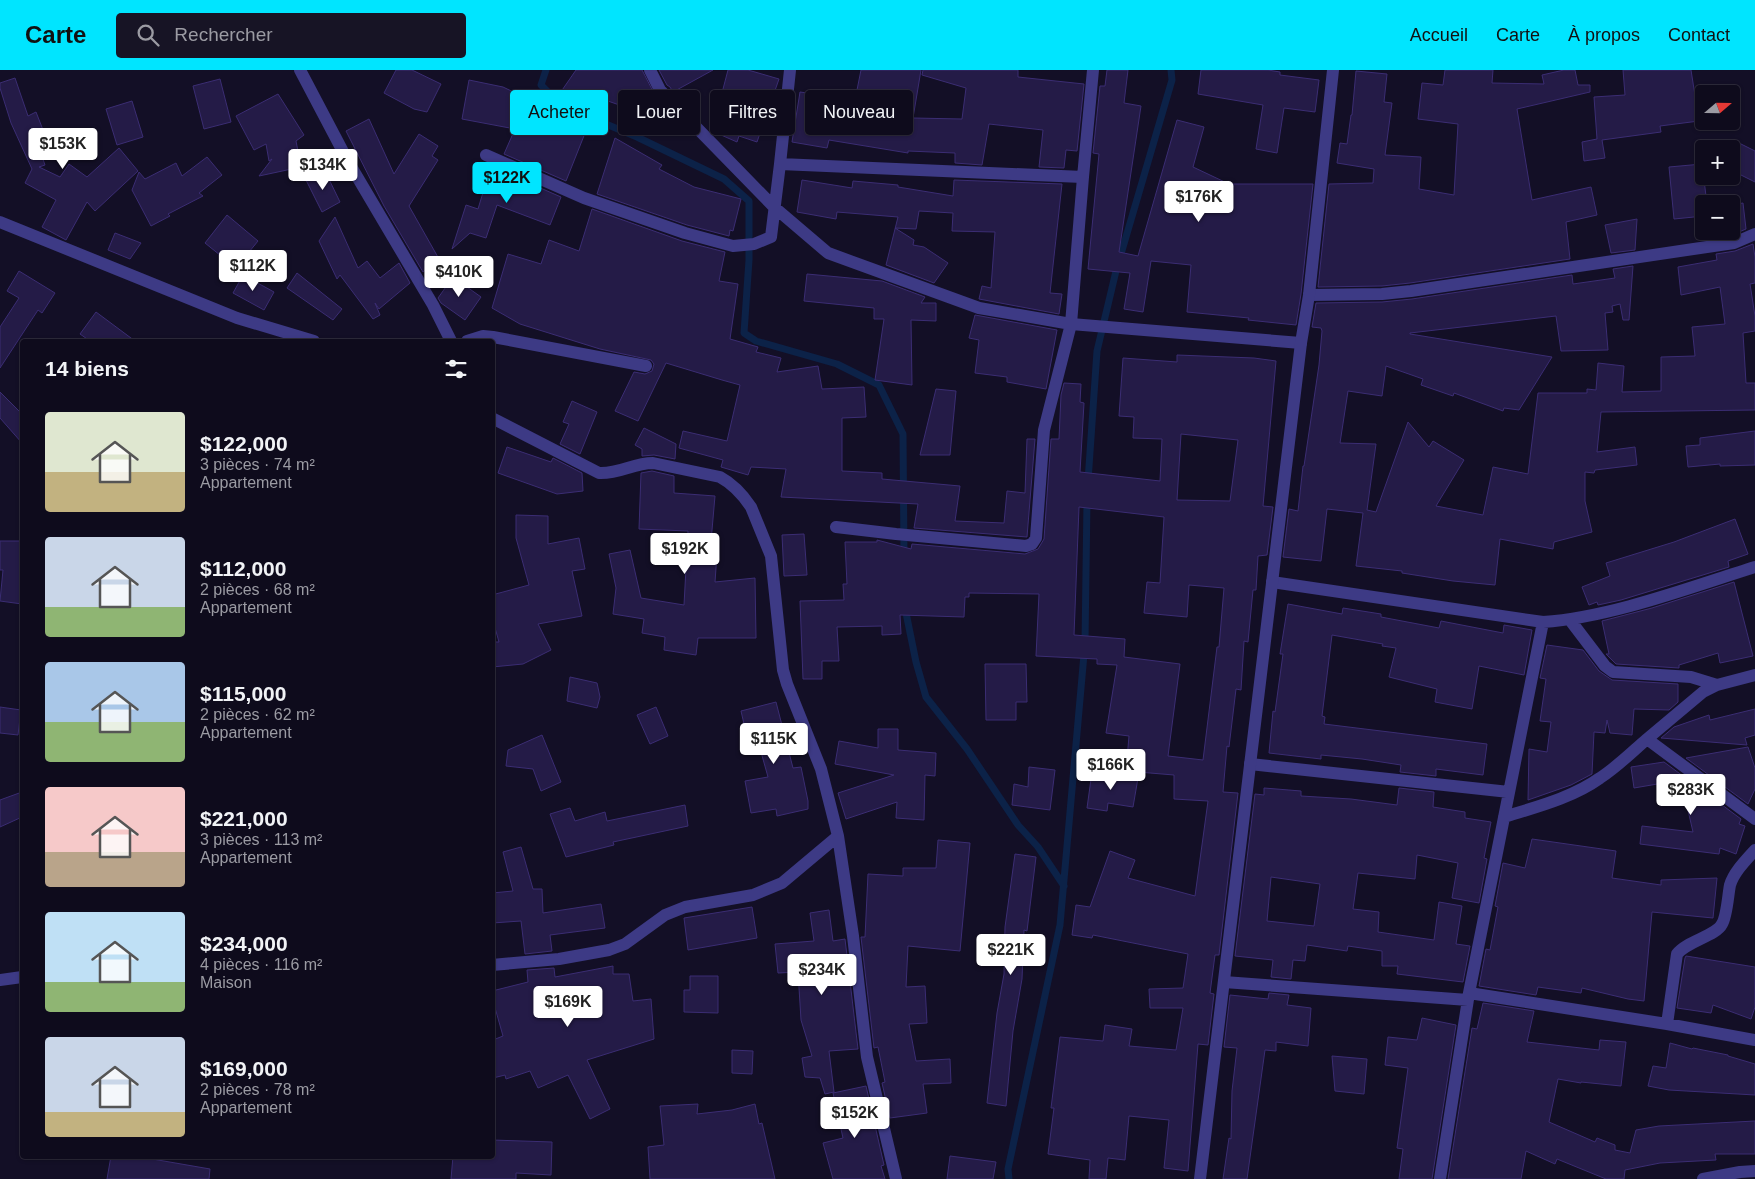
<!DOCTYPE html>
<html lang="fr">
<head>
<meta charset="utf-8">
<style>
  body { margin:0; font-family:Helvetica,sans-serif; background:#171425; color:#f1f3f6; height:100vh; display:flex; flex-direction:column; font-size:19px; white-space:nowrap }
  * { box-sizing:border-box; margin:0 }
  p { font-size:16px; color:#9b9ba3 }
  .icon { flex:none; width:28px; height:28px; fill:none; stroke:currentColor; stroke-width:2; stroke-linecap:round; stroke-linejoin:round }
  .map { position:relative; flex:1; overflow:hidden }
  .drawer { position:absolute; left:20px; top:269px; width:475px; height:820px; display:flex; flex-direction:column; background:#0e0b1c; border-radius:5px; box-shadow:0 1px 4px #0004,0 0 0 1px #2e2b3b }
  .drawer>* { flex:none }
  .guide { position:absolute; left:510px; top:20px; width:475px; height:45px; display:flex; gap:10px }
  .needle { width:32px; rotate:70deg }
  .tools { position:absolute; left:1695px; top:15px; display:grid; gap:10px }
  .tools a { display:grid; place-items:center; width:45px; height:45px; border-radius:5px; background:#0e0b1c; box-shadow:0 1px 4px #0004,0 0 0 1px #2e2b3b; font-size:25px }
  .price { position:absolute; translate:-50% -42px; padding:0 11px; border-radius:5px; background:#fff; color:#222; font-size:16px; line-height:32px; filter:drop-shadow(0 1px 2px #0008) }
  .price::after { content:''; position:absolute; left:50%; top:30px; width:15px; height:11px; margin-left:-8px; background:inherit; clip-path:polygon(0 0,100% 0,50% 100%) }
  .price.selected { background:#00e5ff; color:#111 }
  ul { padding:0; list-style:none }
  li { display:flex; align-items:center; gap:15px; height:125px; padding:0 25px }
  li span { display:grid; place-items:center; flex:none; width:140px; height:100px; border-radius:5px; color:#555 }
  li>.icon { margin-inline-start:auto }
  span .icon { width:60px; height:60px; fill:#fffc; stroke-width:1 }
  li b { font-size:21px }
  h2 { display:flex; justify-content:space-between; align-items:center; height:60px; padding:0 25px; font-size:21px }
  .pill { padding:0 18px; border-radius:5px; background:#0e0b1c; box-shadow:0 1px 4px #0004,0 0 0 1px #2e2b3b; font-size:18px; line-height:45px }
  .pill.selected { background:#00e5ff; color:#111 }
  header { display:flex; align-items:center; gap:30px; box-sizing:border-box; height:70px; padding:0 25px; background:#00e5ff; color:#111 }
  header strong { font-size:24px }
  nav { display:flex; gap:28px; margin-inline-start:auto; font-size:18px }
  .search { width:350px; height:45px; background:#171425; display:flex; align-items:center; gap:12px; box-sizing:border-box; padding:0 18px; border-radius:5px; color:#9b9ba3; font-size:19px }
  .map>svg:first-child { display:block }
</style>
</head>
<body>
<header>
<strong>Carte</strong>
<div class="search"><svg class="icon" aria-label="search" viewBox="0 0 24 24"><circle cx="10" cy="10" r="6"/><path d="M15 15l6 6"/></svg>Rechercher</div>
<nav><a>Accueil</a><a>Carte</a><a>À propos</a><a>Contact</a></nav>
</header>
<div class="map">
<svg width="1755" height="1109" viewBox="0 0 1755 1109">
  <rect width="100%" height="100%" fill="#130f26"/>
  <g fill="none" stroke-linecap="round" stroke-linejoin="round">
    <path stroke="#0c2248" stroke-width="7" d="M546 0 541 15 561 35
      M582 44 637 67 724 109 749 131V190L744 263 756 271 837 294 879 315 903 364 904 485
      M1088 411 1097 281 1116 201 1172 10 1171 0
      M905 538 916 592 926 627 967 679 1018 755 1038 777 1064 816
      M1009 1109 1008 1099 1060 855 1085 573 1087 430"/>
  </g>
  <path fill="#241b47" stroke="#3b2d73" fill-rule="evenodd" d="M396 0H412L441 14 427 42 414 39 384 23Z
    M576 0H642L656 27 637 41 599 28 566 111 504 84 515 59 462 49 469 10 503 17 549 39Z
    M659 0H713L673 22 670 17 667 15Z
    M728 0H748L779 9 757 72 739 66 737 72 712 61Z
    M861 0H921L913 48 962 49 966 18 922 5 923 0H1018V7L1084 14 1077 81 1066 80 1064 98 1039 97 1043 60 989 54 982 95 955 93V83L908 81V83L829 70 827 78 792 72 800 22 855 30Z
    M1107 0H1128L1124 33 1141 36 1119 182 1138 186 1177 50 1204 57 1193 97 1229 114H1313L1301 224 1296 255 1248 250 1249 248 1187 242 1191 195 1151 191 1143 242 1124 239 1130 203 1088 199 1099 84 1093 83 1100 16H1105Z
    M1201 0H1268L1280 2V5L1319 10 1315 42 1284 38 1277 83 1256 79 1263 35 1198 24Z
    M1445 0H1493L1492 13 1544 14 1542 5 1564 0H1575L1578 15H1590V22L1517 39 1532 130 1591 117 1597 145 1566 152 1570 189 1410 213 1382 216 1318 217 1329 114 1373 113 1374 99 1337 93 1340 73 1347 74 1351 45H1352L1356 1 1387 4 1384 32 1392 33 1385 85 1421 87 1419 119 1454 125 1458 54 1418 49 1422 13 1443 15Z
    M1623 0H1691L1699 51 1660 56 1661 62 1602 70 1605 88 1584 91 1582 72 1597 69 1594 27 1625 25Z
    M15 8 28 46 36 42 45 65 36 69 45 95 39 97 60 107 69 94 87 107 119 78 138 101 95 141 87 132 66 170 42 157 56 130 25 113 32 99 11 53 0 18V13Z
    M220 9 231 52 204 59 193 16Z
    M278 24 304 65 296 71 301 97 259 106 272 89 269 91 266 74 254 80 236 46Z
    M132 31 143 67 117 75 106 39Z
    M369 49 394 104 419 64 438 76 432 86 438 90 409 136 439 189 423 202 384 136 346 61Z
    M615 68 662 95 659 99 694 117 741 129 733 161 730 160 729 166 687 155 597 124Z
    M1737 72 1755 81V112L1731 100V84Z
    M207 87 222 105 199 123 203 126 168 144 170 146 151 156 132 120 139 102 145 109 176 93 182 106Z
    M1702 94 1707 134H1704V146L1674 149 1669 97Z
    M497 99 561 127 550 155 497 135 486 168 470 163 452 179 466 135 478 139 488 106 493 108Z
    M325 101 340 132 322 142 306 110Z
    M802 110 852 118 853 111 898 115V117L953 126 954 110 1062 114 1050 223 1062 224 1059 244 979 229 982 216 991 218 995 162 952 161 953 143 919 141 916 159 895 158 914 170 913 175 924 177 948 193 934 213 886 195 898 147 837 142 836 149 797 142Z
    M1743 133 1746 159 1732 165 1713 168 1712 161H1731V135Z
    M592 139 682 171 725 182 719 211 738 214 730 269 758 277 756 282 781 288 777 302 818 296 822 319 864 317 866 347 842 348V401L882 403V409L960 416 955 451 1004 453 1007 421 1025 423 1027 369H1035L1027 467 914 458 918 434 781 427 786 399 751 397 748 405 721 397 723 390 679 378 683 361 727 371 740 315 722 310 666 293 638 351 615 341 634 302 645 304 652 301 654 294 651 290 600 279 520 254 492 238 508 184 541 194 549 170 579 181Z
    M227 145 258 171 236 198 205 173Z
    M335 147 358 198 367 191 380 208 399 193 410 213 379 239 375 233 380 245 373 249 340 205 337 209 319 171Z
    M1637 149 1635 180 1611 183 1605 155Z
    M115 163 141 173 130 189 108 180Z
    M1753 174 1755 187V213L1750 214 1755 246V261L1743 263 1746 313H1755V340L1601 342 1597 382 1635 377 1637 395 1595 400 1594 403 1585 402V431L1592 462 1554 472 1553 479 1500 469 1495 515 1453 511 1402 503V501L1356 496 1363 443 1327 439 1321 491 1283 487 1289 439 1298 441 1303 396H1304L1319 295 1322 261 1321 258 1312 257 1316 233 1382 232 1412 229 1572 205 1573 214 1615 208 1613 199 1633 196 1629 250H1623L1620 234 1612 236 1613 242 1605 243 1608 280 1561 281 1556 246 1410 263V264L1552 287 1519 340 1504 338 1503 341 1454 323 1453 326 1421 315 1423 309 1386 296 1382 326 1348 321 1340 373 1376 374 1367 440 1376 442 1408 352 1429 377 1433 371 1464 390 1436 436 1483 445 1493 397 1528 404 1538 323H1587V319L1596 320 1598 293 1624 296 1622 322 1661 321V287L1695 286 1692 257 1725 254 1720 217 1681 225 1678 197 1717 190 1716 184 1735 181Z
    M19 201 55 223 42 243 38 240 0 298V257L19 228 7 221Z
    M297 203 342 239 333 250 287 218Z
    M807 204 882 211 925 227 921 233H936V251L911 250 912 315 875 310 884 249H874V238L804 231Z
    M243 205 274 222 264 240 233 223Z
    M453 207 481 227 465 250 441 233 438 228Z
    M96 242 135 271H90L80 264Z
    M975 245 1057 260 1046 319 1007 312V307L975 303 979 270 969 268Z
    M1177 285 1254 288 1276 291 1263 436 1273 437 1267 485 1258 486 1256 520H1253L1248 572 1244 571 1241 620 1236 619 1229 677 1227 676 1223 722 1238 723 1219 885H1215L1210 923 1214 924 1208 975 1198 974 1188 1101 1164 1098 1169 1050 1129 1046 1125 1090 1108 1088 1106 1109H1089L1090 1090 1048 1084 1054 1038H1051L1060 967 1103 971 1105 955 1132 959 1129 976 1176 980 1183 938H1150L1149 919 1183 918 1188 884 1093 865 1092 868 1072 865 1076 835 1090 837 1110 781 1135 790 1128 808 1195 826 1208 731 1174 729V705L1126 701 1129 666 1106 663 1117 595 1097 594V589L1036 586 1039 524 969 523V527H965L964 547 900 545 901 564 882 565V556L837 557 839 591H822V609H803L800 531 844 530 843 514H847L845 472H877V470L911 479 912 474 1025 484 1038 479 1044 469 1051 369H1059L1061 325 1064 313 1081 314 1080 332 1084 333 1080 402 1160 411 1162 369 1133 368 1134 347 1119 346 1123 288 1177 292ZM1181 364 1238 370 1230 431 1177 430ZM1079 437 1164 447 1160 513 1147 512 1144 543 1187 547 1189 515 1224 518 1219 577H1217L1203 690 1168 686 1180 594 1124 587 1125 569 1074 565Z
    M936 319 956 321 950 385H920Z
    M0 322 22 344V373L0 348Z
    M572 331 597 342 580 384 560 374 569 354 563 352Z
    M644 358 676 374 675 389 654 385 642 386V379L635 375Z
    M1755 361V395L1720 396V394L1688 397 1686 376 1700 375V368Z
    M507 377 551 392 553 388 582 403 583 421 557 424 498 403Z
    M652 401 674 406V423L715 426 710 483 717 484 715 512 755 508 756 568H698L696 585 664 580 665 567 642 563 644 549 613 544 616 518 609 484 630 480 641 528 684 535 688 461 639 459 641 403Z
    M516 445 548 446V474L579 468 585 499 572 501 582 546 538 554 551 580 523 594 492 597V572H499L492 547V525L529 515 516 468Z
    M1735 449 1748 484 1728 491 1729 497 1621 530 1598 535 1597 532 1589 535 1582 517 1610 506 1606 493 1674 472Z
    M804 464 807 505 784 506 782 465Z
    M0 471H22V534L0 531 3 500H0Z
    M1734 512 1753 586 1720 593 1718 583 1679 595V598L1616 594 1606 584H1609L1602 551 1652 538Z
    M1288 534 1342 544 1343 538 1381 544V547L1439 558 1441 551 1503 563 1504 555 1532 560 1524 605 1479 596 1472 639 1435 632 1437 619 1389 607 1396 578 1382 576 1383 574 1332 565 1322 646 1325 647 1324 654 1487 674 1483 705 1436 699V706L1400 702 1401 695 1362 689 1321 685V689L1269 683 1273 641 1275 642 1283 584H1280Z
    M1547 575 1583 580 1599 601 1612 610 1678 614V632L1669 640 1634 639 1632 665 1610 663 1607 650 1605 663 1594 662 1592 704 1571 715 1528 730 1529 679 1547 682 1551 652 1540 651 1546 609 1540 608Z
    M985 594H1026L1027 632H1016V650H986Z
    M570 607 597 613 600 627 597 638 567 631Z
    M776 632 793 698 801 697 808 731V739L777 746 776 739 751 743 745 711 768 707 756 664 747 667 741 641Z
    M0 637 21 640 18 665 0 663Z
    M656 637 668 666 650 674 637 645Z
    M1755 639V665L1745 668 1747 675 1661 668 1674 657 1709 645 1710 650Z
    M878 659H898V680L936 683 935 706 925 705 924 750 896 748 897 732 846 749 838 723 894 705 835 694 839 671 878 678Z
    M542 665 561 712 541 721 533 699 506 696 508 680Z
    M1748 677 1755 698V719L1748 734 1686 688Z
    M1664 692 1741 749 1739 754 1745 756 1736 784 1720 778 1719 784 1640 774 1642 756 1693 762 1681 710 1634 718 1631 697Z
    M1029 697 1055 700 1050 740 1012 735 1014 714 1028 717Z
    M1092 702 1138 708 1133 737 1108 733 1107 741 1087 738Z
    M1264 718 1301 721V726L1351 729 1397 735 1399 718 1434 722 1433 737 1465 742V748L1491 752 1484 788 1487 789 1479 833 1452 828 1458 793 1417 785 1415 809 1358 803 1353 839 1379 842 1378 862 1434 870 1439 832 1462 836 1456 874 1470 876 1463 912 1397 904 1398 896H1382V881L1348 876 1347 881 1307 875 1305 891 1293 890 1291 909 1271 907 1273 890 1235 886 1255 724 1264 725ZM1271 807 1320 814 1314 856 1267 851Z
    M22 722V747L0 757V730Z
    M685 735 688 756 613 772 614 775 566 787 550 744 570 738 575 751 605 742 607 751Z
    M1532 769 1616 781 1612 808 1661 815V810L1717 808 1713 848 1652 842 1644 931 1628 929 1582 918 1581 923 1538 917 1536 925 1479 916 1486 879 1490 880 1498 837 1495 836 1503 793 1525 798Z
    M938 770 970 773 960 881 908 876 906 917 925 916 927 953 909 954 916 991 950 989 951 1013 923 1014 927 1043 890 1048 882 1013 885 1012 878 977 874 978 861 867H865L868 804 903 806V798H936Z
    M521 777 533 819H542L543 843 601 834 605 858 550 865 552 881 525 884 521 851 492 853V823L513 821 503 782Z
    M1015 784 1036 787 1027 861 1024 860 1022 909 1013 961 1006 1036 987 1033 997 943 1004 904 1005 857Z
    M752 837 757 868 688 880 684 848Z
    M829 840 833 871 845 869 858 979 829 981 834 1022 825 1024 820 1008 805 1007 802 988 812 986 801 950 798 902 778 903 775 874 814 871 810 843Z
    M1686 886 1755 897V937L1751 949 1713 935 1711 943 1677 938 1685 888Z
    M613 896V904H629L633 931 651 929 654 969 587 990 610 1039 590 1049 568 1005 538 1018 530 1001 506 1009 505 1005 493 1008V970L503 966 492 927V921L528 912 527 900 554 898 555 907Z
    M690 906H718V943L684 942V920H690Z
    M1269 923 1289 925 1287 935 1311 938 1308 976 1276 972V981L1265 980 1247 1109H1223L1229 1068 1231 1069 1232 1021 1237 978 1224 977 1230 925 1268 929Z
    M1483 933 1534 941 1527 972 1599 980 1600 970 1626 972 1621 1016 1581 1012V1013L1558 1009 1549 1052 1595 1072 1597 1068 1615 1075V1080L1630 1083 1636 1060 1659 1056 1755 1051V1084H1715L1716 1090 1660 1093 1625 1100 1624 1109H1606L1557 1089 1555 1094 1526 1081 1521 1109H1448L1472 958 1477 959Z
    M1422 948 1456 955 1432 1109H1399L1403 1079 1397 1078 1408 998 1385 995 1388 967 1417 970Z
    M1670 973 1692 979 1693 978 1728 985V986L1755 994V1025L1669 1020 1648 1016 1653 996 1666 998Z
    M732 980 753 981 752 1004 732 1003Z
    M1332 986 1367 989 1364 1024 1335 1021Z
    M866 1016 884 1095 881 1096 885 1109H833L823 1073 843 1068 833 1023Z
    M698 1034 697 1044 732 1040 755 1034 759 1054 762 1053 775 1109H650L648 1077 664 1075 660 1036Z
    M492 1070 552 1072 551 1105 516 1103V1109H451L453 1086H492Z
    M111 1086H135L210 1099 209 1109H107Z
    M950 1086 996 1092 993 1109H947Z"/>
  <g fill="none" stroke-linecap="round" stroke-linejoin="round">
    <path stroke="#3d3a85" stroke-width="12" d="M300 0 349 93 433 235 451 271
      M650 0 660 20 774 137 828 183 979 238 1071 254 1301 273
      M486 85 584 128 685 163 733 176 754 174 771 167 780 94 1083 107
      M780 94 790 0
      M0 152 237 248 314 271
      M1309 225 1382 224 1411 221 1734 173 1755 164
      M467 271 483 266 493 267 646 296
      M492 348 599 403C620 404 633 393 653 393L720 407C733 414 743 425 751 437L771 486 783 600 787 614 821 699 838 766 853 866 867 987 896 1109
      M836 457 896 464 1026 476 1032 474 1036 468 1044 360 1071 254 1083 107 1093 0
      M1272 512 1543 552C1612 547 1688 518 1755 497
      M1570 550 1605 596 1613 602 1691 607 1717 615
      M1647 669 1703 622 1717 615 1755 605
      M1250 694 1509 722
      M1504 747C1536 737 1572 728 1600 708 1617 697 1632 682 1647 669L1755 749
      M492 895 559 889 609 880 625 874 665 845 685 837 753 825 782 813 838 766
      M0 910 22 907
      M1224 912 1468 930
      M1469 923 1667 954 1755 970
      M1667 954 1677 884C1687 871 1716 866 1722 854 1727 846 1728 825 1730 815 1734 802 1746 790 1755 780
      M1440 1109 1469 923 1543 552
      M1703 1109 1740 1102 1755 1101"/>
    <path stroke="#3d3a85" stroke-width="12" d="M1200 1109 1301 273 1309 225 1333 0"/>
  </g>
</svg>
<div class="tools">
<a><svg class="needle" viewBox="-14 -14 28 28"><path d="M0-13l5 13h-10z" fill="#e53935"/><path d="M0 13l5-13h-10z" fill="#9b9ba3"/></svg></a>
<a>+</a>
<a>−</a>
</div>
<b class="price" style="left:63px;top:100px">$153K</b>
<b class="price" style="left:323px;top:121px">$134K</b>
<b class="price selected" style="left:507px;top:134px">$122K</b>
<b class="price" style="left:1199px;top:153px">$176K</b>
<b class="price" style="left:253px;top:222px">$112K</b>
<b class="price" style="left:459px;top:228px">$410K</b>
<b class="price" style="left:685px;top:505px">$192K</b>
<b class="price" style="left:774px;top:695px">$115K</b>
<b class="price" style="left:1111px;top:721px">$166K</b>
<b class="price" style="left:1691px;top:746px">$283K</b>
<b class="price" style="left:1011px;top:906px">$221K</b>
<b class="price" style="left:822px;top:926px">$234K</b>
<b class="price" style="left:568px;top:958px">$169K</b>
<b class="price" style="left:855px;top:1069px">$152K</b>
<div class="guide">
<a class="pill selected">Acheter</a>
<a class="pill">Louer</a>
<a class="pill">Filtres</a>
<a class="pill">Nouveau</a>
</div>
<section class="drawer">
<h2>14 biens<svg class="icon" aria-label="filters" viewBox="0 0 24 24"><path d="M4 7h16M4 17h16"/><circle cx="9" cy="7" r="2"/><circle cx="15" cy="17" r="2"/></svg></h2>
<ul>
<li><span style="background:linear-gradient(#dfe7d0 60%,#c2b280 0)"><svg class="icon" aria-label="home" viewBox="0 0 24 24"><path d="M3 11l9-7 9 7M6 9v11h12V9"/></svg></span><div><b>$122,000</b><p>3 pièces · 74 m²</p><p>Appartement</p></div></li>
<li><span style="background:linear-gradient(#c9d6e8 70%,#8fb573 0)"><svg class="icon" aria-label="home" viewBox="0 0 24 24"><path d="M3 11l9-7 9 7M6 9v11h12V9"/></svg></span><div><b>$112,000</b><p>2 pièces · 68 m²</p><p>Appartement</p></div></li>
<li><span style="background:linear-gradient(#a9c7e8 60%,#8fb573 0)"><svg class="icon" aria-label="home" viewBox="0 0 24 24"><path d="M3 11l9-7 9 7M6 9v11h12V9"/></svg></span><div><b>$115,000</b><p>2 pièces · 62 m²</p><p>Appartement</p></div></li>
<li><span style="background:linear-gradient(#f6c9c9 65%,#b9a48a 0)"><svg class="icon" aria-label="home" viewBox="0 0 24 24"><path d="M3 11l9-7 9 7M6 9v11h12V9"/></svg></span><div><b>$221,000</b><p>3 pièces · 113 m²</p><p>Appartement</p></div></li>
<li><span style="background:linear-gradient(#bfe0f5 70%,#8fb573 0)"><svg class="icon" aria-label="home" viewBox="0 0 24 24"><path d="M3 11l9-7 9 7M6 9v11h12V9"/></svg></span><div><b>$234,000</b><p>4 pièces · 116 m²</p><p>Maison</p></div></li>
<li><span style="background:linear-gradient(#c9d6e8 75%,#c2b280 0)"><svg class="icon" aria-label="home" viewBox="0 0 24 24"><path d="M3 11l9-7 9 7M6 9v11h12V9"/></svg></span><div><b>$169,000</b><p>2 pièces · 78 m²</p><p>Appartement</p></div></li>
</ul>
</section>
</div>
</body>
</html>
